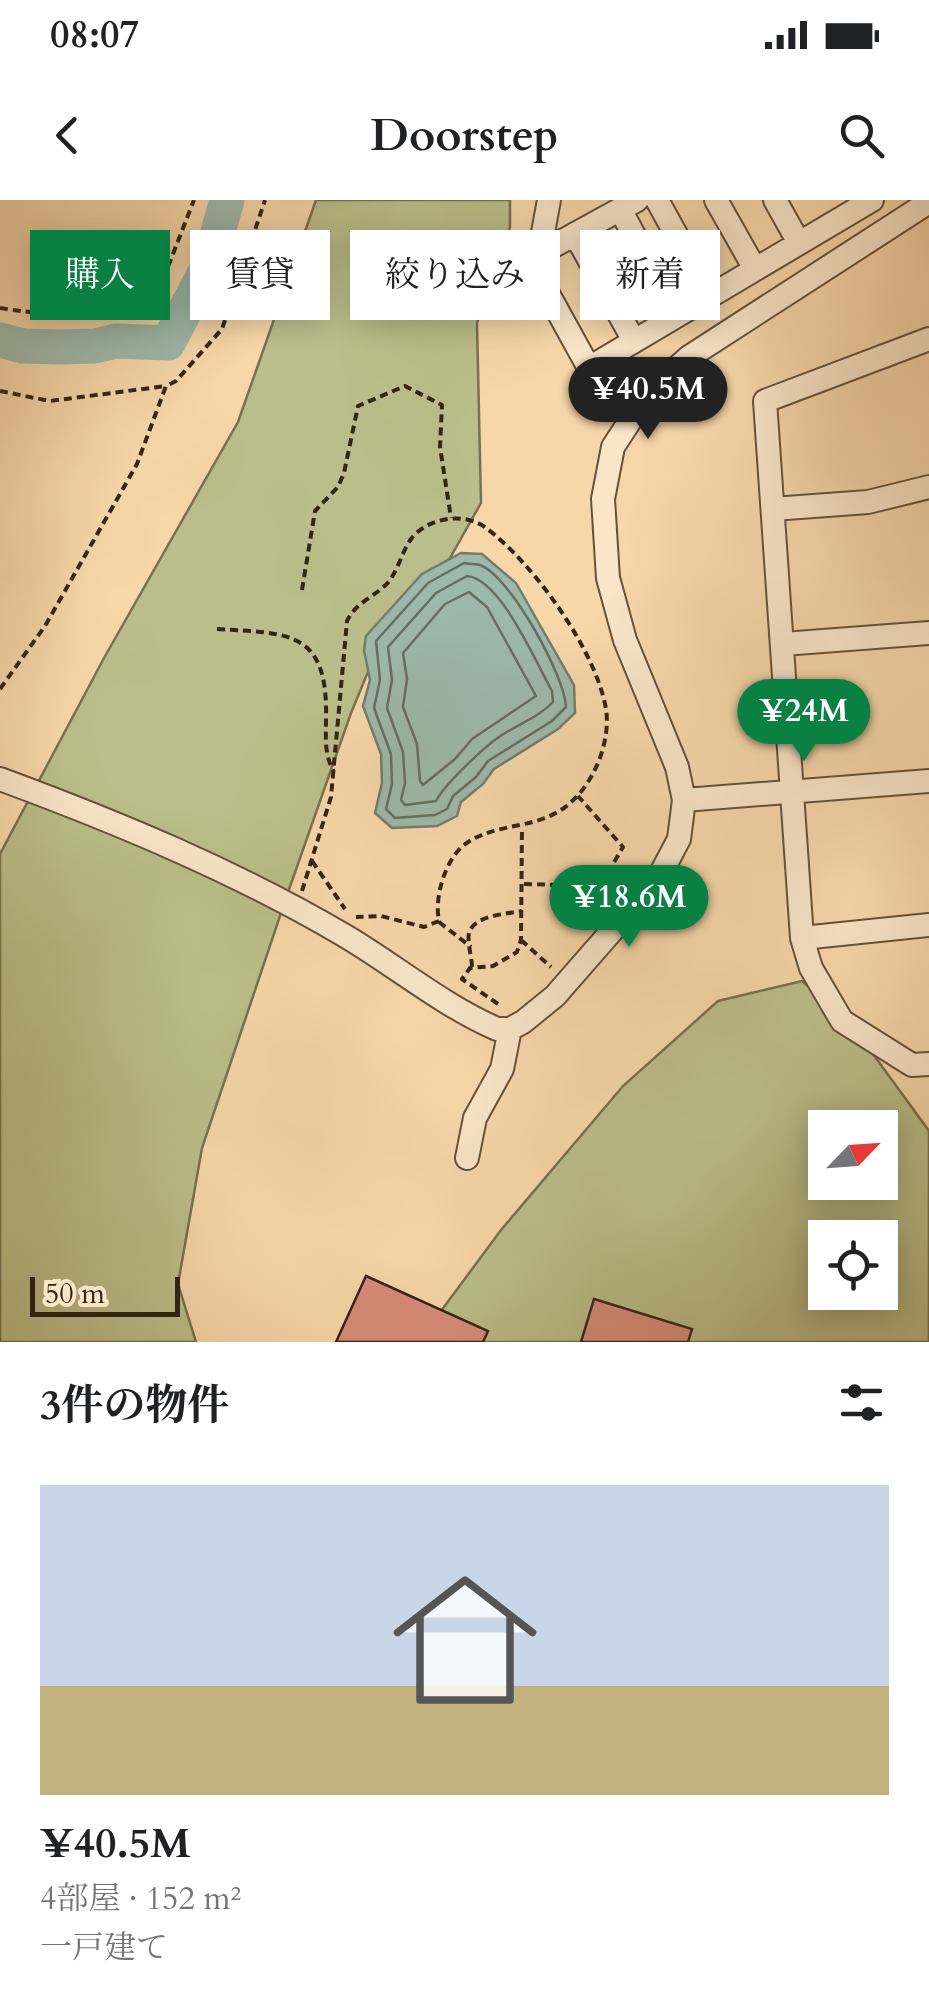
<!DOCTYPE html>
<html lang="ja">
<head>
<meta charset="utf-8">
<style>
  body { margin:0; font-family:Cardo,"Noto Serif JP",serif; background:#f2f2f2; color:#202124; height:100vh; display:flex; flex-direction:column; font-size:38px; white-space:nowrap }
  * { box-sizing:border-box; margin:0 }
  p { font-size:32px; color:#757577 }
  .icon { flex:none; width:55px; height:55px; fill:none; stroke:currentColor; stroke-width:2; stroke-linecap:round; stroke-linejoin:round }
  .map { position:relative; height:1142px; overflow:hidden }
  .drawer { display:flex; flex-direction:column; background:#fff; flex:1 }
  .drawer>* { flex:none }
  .banner { position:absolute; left:30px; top:30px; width:870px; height:90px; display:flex; gap:20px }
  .needle { width:65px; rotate:65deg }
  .fabs { position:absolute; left:808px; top:910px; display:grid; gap:20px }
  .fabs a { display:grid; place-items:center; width:90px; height:90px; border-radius:0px; background:#fff; box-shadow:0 5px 25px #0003; font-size:50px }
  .scale { position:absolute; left:30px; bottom:25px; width:150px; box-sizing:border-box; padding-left:10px; border:5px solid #342416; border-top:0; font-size:28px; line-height:35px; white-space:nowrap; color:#342416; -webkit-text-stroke:8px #fae5c8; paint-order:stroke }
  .price { position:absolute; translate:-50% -85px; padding:0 22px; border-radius:35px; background:#0b8043; color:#fff; font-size:32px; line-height:65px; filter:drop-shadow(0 2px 5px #0008) }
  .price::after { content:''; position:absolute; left:50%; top:60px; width:30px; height:22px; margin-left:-15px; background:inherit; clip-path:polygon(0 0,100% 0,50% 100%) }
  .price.active { background:#222; color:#fff }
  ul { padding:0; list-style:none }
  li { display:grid; align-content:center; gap:20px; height:530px; padding:0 40px }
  li span { display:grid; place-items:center; height:310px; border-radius:0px; color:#555 }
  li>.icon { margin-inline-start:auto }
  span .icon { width:180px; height:180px; fill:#fffc; stroke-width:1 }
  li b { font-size:42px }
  h2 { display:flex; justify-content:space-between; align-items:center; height:120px; padding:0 40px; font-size:42px }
  .chip { padding:0 35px; border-radius:0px; background:#fff; box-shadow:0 5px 25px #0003; font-size:35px; line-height:90px }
  .chip.active { background:#0b8043; color:#fff }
  .status { display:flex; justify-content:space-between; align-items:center; height:70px; padding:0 50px; background:#fff; direction:ltr }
  .status svg { height:28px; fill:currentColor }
  header { display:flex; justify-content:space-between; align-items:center; height:130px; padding:0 40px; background:#fff; font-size:45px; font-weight:600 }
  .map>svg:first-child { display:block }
</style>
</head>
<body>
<div class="status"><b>08:07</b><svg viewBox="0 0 49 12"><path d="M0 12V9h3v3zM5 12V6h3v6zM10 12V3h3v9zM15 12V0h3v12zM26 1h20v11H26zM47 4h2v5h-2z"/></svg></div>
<header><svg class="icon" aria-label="back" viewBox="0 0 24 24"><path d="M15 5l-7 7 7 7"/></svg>Doorstep<svg class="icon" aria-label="search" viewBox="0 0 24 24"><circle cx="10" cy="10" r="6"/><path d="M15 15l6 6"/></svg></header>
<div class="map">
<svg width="929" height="1142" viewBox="0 0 929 1142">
  <rect width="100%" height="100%" fill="#f7d7aa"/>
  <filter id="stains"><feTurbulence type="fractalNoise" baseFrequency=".002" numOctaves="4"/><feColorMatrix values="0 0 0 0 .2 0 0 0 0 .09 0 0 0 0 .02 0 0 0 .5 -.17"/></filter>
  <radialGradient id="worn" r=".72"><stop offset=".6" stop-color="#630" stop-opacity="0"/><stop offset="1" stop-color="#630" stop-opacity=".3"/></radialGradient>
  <path fill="#bbbe8a" stroke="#787150" stroke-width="2.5" fill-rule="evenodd" d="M316 0H510V27L477 123 481 303 450 358 394 409 351 513 286 698 202 948 178 1084 196 1142H0V654L104 458 238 222Z
    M802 781 849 821 929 931V1142H418L501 1030 623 886 718 801ZM825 928H880V982H825ZM825 1038H880V1092H825Z"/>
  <path fill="#9db9ab" stroke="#737d6f" stroke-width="2.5" d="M461 353 482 354 516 383 574 485 575 513 558 529 494 569 483 584 461 602 457 616 437 626 392 628 375 613 382 583 381 554 363 506 370 480 364 450 366 436 422 374Z"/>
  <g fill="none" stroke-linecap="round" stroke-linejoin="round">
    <path stroke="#686e60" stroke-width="2.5" d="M464 363C467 364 477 364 480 365 510 376 565 476 566 507L552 521 488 561 476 577 453 596 447 609 435 615 395 618 386 609 392 584 391 554 374 508 380 480 376 441 428 383Z
      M467 376C501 379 536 463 552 491L553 502C538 518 516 525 499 537 483 548 444 585 436 601L405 605 401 600 405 583 403 552 387 508 392 480 388 447 436 393Z
      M469 392 487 407 536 496 472 539 455 559 423 585 420 581 417 544 403 507 407 479 403 453 445 404Z"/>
    <path stroke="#9db9ab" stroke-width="35" d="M0 140 23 146 60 147 95 146 116 141 168 143 208 67 227 0"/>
  </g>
  <path fill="#d98c7c" stroke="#342416" stroke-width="2.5" d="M366 1076 488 1131 483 1142H336Z
    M594 1099 692 1129 688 1142H581Z"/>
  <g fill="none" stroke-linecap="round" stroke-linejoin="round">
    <defs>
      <path id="minor" d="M637 0 539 54 535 70 589 168 872 0
        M657 0 710 96
        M716 0 755 69
        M775 0 799 43
        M620 9 677 116
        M575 34 634 141
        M539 54 549 0
        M929 139 765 201 802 738 929 725
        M773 309 868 302 929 287
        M783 444 929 433
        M0 579C119 623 237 672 347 737 397 767 444 806 497 829H510L523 822 555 796 659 677 679 639 684 600 677 567 625 440 608 378 603 299 613 247 648 193 689 157 929 2
        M684 600 929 581
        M802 738 811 768 842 821 912 865 929 864
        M467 958 475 918 502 869 510 829"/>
    </defs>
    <use href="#minor" stroke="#65513b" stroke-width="26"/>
    <path stroke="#342416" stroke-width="4" stroke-dasharray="8 5" stroke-linecap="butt" d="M0 108C27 113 115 120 139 111 148 108 152 102 157 95L194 0
      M0 191 50 201 166 186
      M302 390 315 311 338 287 344 273 358 206 405 186 442 205 440 247 451 318
      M217 429C292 433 328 432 326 519 326 539 324 554 334 572
      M0 489 45 426 137 264 166 186 176 181 222 129 265 0
      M312 661 345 709
      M524 684 600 686 623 647 578 596
      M302 691 331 597 347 421C356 401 378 396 390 380 399 367 402 352 411 339 427 318 464 311 486 328 533 363 596 450 606 509 611 542 594 583 569 604 538 631 495 621 464 645 445 660 434 698 439 721L424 727 381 716 356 717
      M439 722 471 747
      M521 740 551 767
      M472 767C472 758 467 742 469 733 474 715 507 714 522 711
      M498 804 462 779 470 768 493 766 517 752 521 740 522 627"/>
    <use href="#minor" stroke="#fae5c8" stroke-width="22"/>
  </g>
  <rect width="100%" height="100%" filter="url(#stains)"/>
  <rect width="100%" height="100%" fill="url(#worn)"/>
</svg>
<div class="fabs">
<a><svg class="needle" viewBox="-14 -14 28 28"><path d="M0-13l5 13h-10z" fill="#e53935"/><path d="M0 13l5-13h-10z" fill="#757577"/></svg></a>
<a><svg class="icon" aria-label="locate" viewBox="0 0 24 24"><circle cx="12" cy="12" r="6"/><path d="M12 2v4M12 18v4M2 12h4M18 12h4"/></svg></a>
</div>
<div class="scale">50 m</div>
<b class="price active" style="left:648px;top:242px">¥40.5M</b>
<b class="price" style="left:804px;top:564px">¥24M</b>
<b class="price" style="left:629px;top:750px">¥18.6M</b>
<div class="banner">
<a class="chip active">購入</a>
<a class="chip">賃貸</a>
<a class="chip">絞り込み</a>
<a class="chip">新着</a>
</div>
</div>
<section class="drawer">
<h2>3件の物件<svg class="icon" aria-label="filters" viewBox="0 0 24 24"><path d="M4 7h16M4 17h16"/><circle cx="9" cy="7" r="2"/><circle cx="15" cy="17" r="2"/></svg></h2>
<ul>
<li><span style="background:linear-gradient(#c9d6e8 65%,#c2b280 0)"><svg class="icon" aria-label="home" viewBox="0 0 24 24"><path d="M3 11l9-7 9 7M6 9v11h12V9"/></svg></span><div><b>¥40.5M</b><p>4部屋 · 152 m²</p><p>一戸建て</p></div></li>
</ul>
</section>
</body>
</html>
